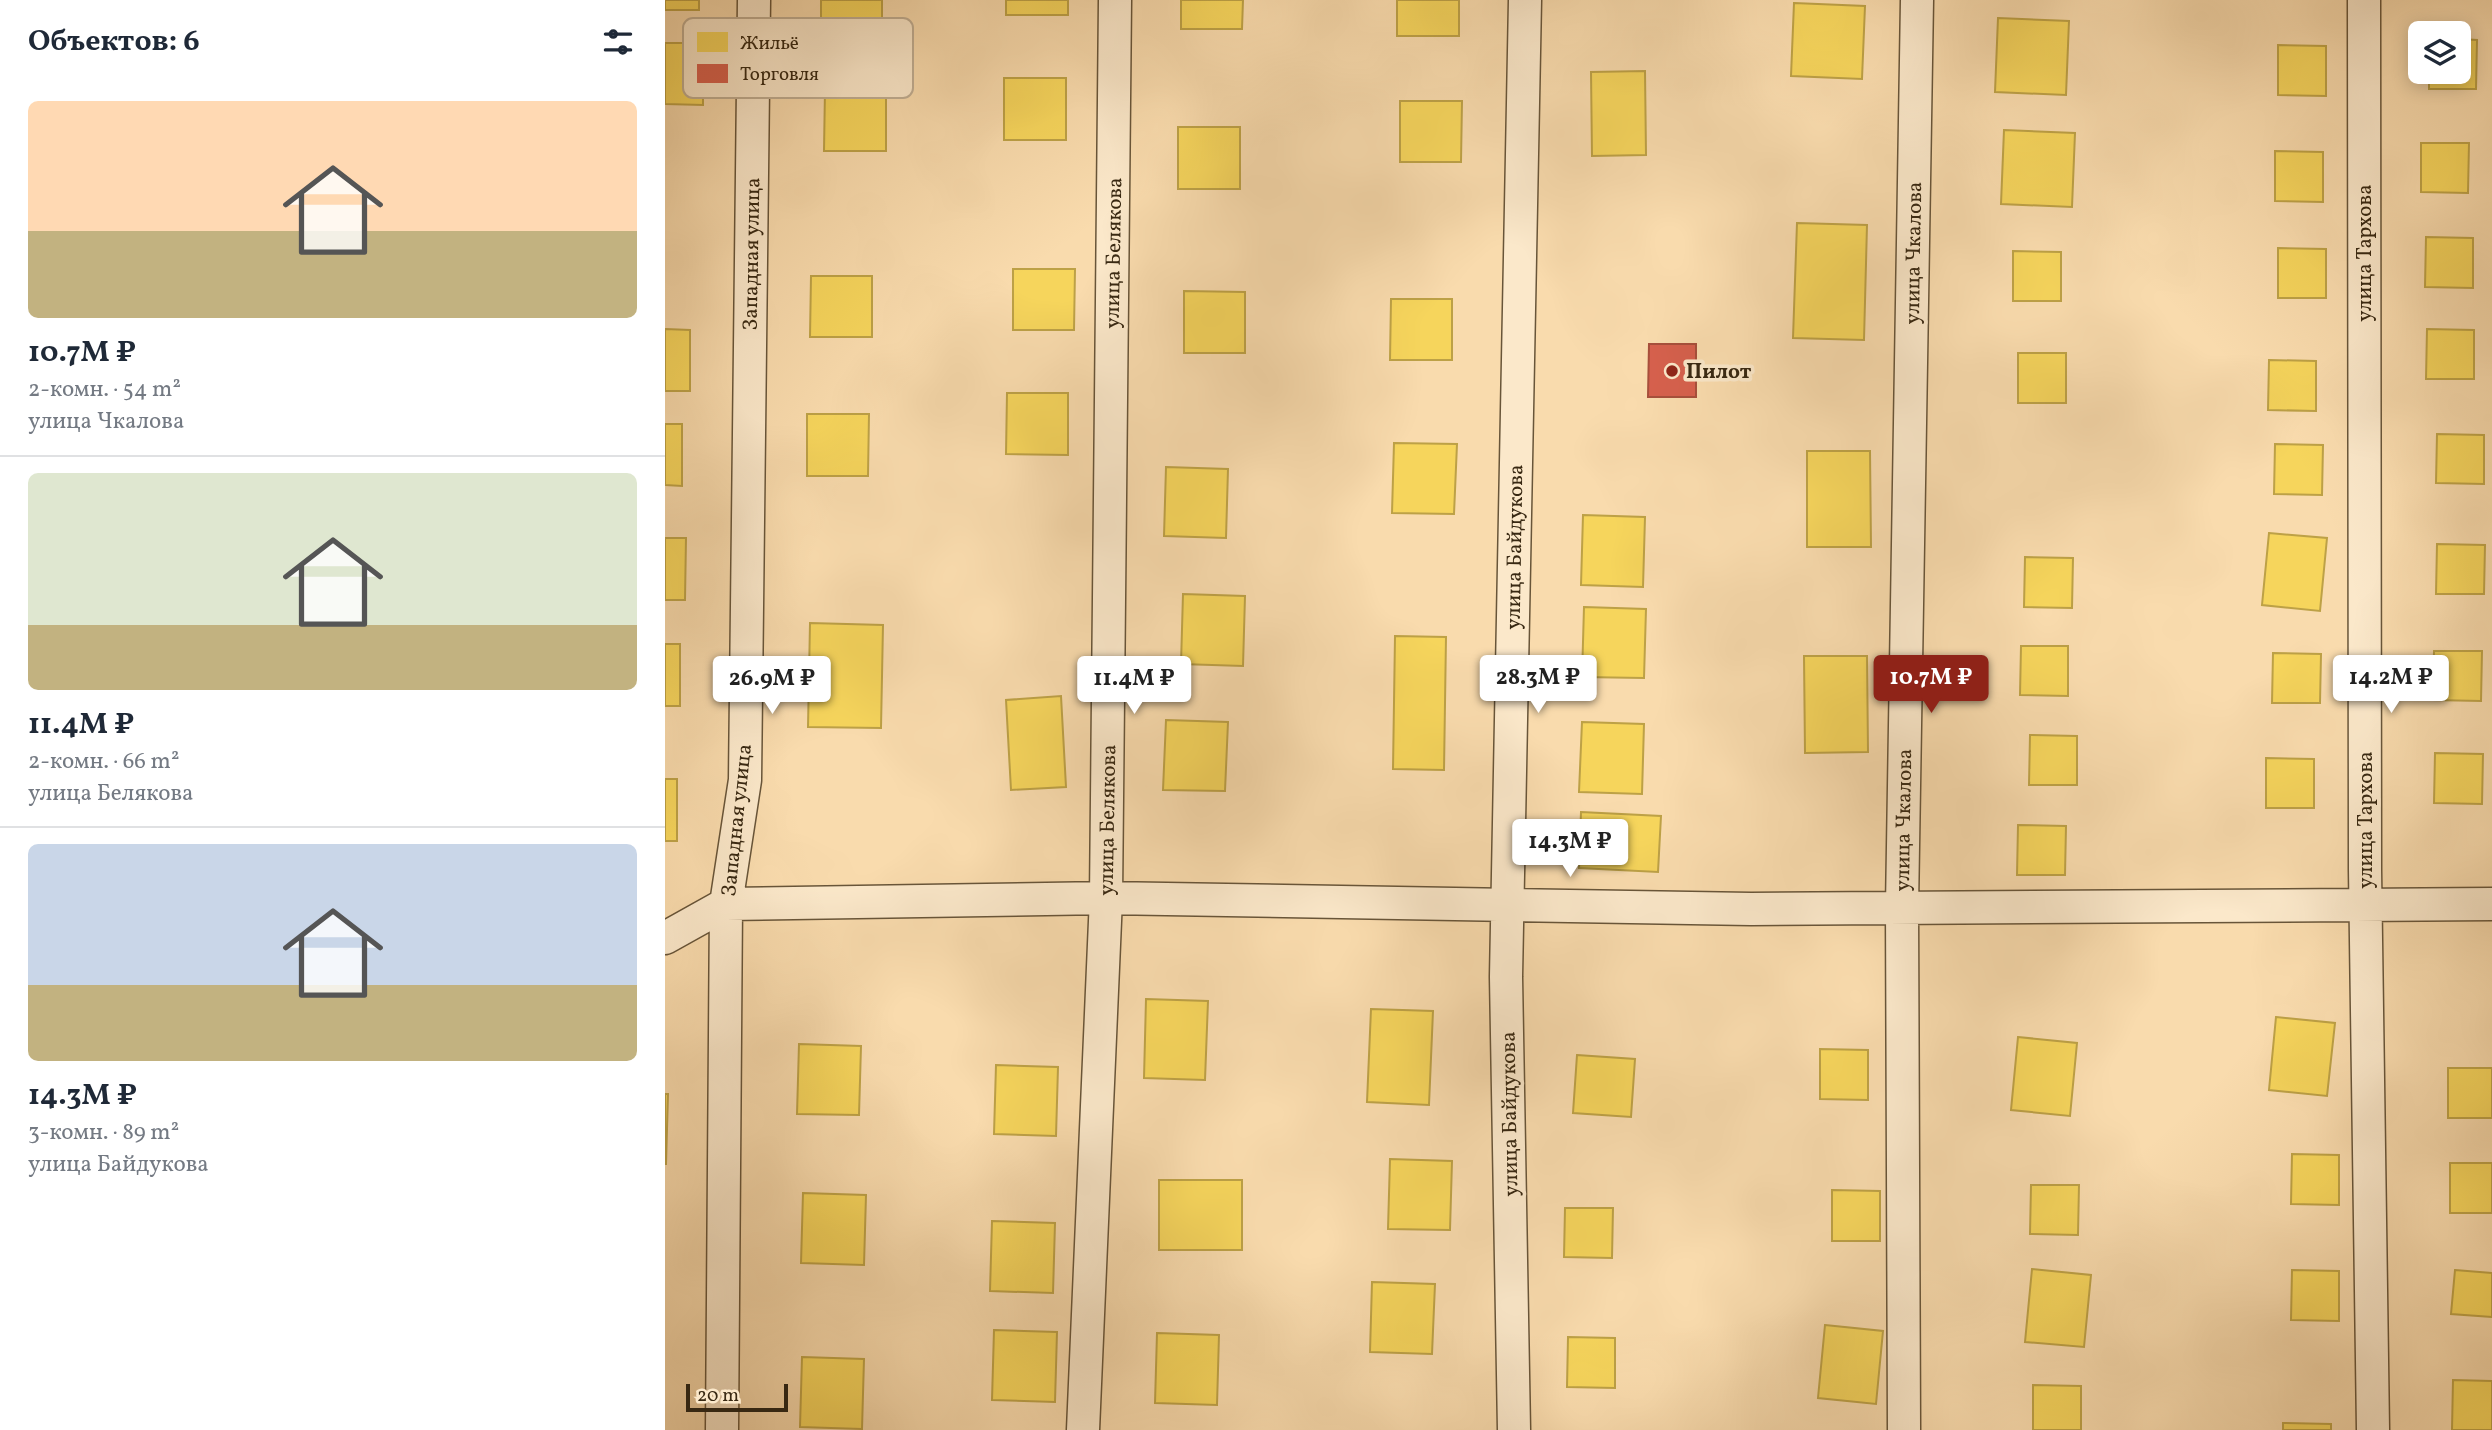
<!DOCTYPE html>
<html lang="ru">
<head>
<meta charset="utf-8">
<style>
  body { margin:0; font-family:Vollkorn,serif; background:#f6f6f7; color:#1f2937; height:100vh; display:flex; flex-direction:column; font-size:26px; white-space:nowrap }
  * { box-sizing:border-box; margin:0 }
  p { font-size:23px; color:#747a83 }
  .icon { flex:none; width:38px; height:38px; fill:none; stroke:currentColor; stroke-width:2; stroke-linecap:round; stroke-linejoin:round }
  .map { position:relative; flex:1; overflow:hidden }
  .drawer { display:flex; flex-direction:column; background:#fff; width:665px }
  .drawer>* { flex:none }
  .fabs { position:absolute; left:1743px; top:21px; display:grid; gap:14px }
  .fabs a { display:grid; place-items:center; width:63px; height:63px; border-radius:10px; background:#fff; box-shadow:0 4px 18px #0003; font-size:35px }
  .scale { position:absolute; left:21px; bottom:18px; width:102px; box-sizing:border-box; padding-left:7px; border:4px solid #382812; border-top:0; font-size:19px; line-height:24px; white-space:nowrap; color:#382812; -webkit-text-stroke:5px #fbe8ca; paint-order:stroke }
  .price { position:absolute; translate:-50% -60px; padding:0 16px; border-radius:7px; background:#fff; color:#222; font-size:23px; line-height:46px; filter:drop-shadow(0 2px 4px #0008) }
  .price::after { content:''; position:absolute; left:50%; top:42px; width:21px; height:16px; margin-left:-10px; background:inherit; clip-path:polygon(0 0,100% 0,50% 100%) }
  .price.active { background:#8f2418; color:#fff }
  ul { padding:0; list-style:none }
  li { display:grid; align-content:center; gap:14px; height:371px; padding:0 28px }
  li+li { border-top:2px solid #e0e1e3 }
  li span { display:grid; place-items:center; height:217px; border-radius:10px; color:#555 }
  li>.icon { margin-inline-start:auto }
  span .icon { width:126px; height:126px; fill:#fffc; stroke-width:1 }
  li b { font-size:30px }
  h2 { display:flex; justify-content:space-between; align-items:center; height:84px; padding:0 28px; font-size:30px }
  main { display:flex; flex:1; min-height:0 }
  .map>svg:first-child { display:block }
</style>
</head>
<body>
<main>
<section class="drawer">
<h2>Объектов: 6<svg class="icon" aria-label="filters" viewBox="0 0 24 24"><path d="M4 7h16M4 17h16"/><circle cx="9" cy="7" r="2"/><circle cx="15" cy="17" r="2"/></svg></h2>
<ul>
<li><span style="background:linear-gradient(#ffd9b3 60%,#c2b280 0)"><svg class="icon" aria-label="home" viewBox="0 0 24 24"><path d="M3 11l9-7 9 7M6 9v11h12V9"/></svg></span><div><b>10.7M ₽</b><p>2-комн. · 54 m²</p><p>улица Чкалова</p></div></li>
<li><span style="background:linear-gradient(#dfe7d0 70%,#c2b280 0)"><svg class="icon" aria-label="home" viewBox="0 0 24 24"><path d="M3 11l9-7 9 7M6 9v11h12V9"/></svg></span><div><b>11.4M ₽</b><p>2-комн. · 66 m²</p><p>улица Белякова</p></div></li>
<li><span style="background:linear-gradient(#c9d6e8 65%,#c2b280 0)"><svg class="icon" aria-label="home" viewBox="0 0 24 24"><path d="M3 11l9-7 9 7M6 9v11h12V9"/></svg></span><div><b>14.3M ₽</b><p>3-комн. · 89 m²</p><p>улица Байдукова</p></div></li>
</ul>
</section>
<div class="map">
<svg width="1827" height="1430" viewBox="0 0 1827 1430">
  <rect width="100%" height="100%" fill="#f9dbad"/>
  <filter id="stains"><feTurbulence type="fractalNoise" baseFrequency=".00286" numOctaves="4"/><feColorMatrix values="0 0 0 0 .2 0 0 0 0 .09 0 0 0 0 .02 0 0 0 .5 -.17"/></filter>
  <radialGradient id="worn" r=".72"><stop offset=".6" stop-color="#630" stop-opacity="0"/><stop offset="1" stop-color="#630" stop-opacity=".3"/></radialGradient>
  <path fill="#f6d55c" stroke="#bda146" stroke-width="2" d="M0 0H34V10H0Z
    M156 0H217V20H156Z
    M341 0H403V15H341Z
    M516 0H578L577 29H516Z
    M732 0H794V36H732Z
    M1129 3 1200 6 1197 79 1126 76Z
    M1333 18 1404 21 1401 95 1330 92Z
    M1794 39 1812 40 1811 89H1764V72H1794Z
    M0 43H38V105L0 104Z
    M1613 45 1661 46V96L1613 95Z
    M980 71 981 155 927 156 926 72Z
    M339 78H401V140H339Z
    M160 89 221 90V151H159Z
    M735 101H797L796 162H735Z
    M513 127H575V189H513Z
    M1339 130 1410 133 1407 207 1336 204Z
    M1756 143H1804L1803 193 1756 192Z
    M1610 151 1658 152V202L1610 201Z
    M1132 223 1202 225 1199 340 1128 338Z
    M1761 237 1808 238V288L1760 287Z
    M1613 248 1661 249V298H1613Z
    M1348 251 1396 252V301H1348Z
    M348 269H410L409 330H348Z
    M146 276H207V337H145Z
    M519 291 580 292V353H519Z
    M726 299H787V360H725Z
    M0 329 25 330V391H0Z
    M1762 329 1809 330V379H1761Z
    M1353 353H1401V403H1353Z
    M1604 360 1651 361V411L1603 410Z
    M342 393H403V455L341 454Z
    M142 414H204L203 476H142Z
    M0 424H17V486L0 485Z
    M1772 434 1819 435V484L1771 483Z
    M729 443 792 444 789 514 727 513Z
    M1610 444 1658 445 1657 495 1609 494Z
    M1142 451H1205L1206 547H1142Z
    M501 467 563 469 561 538 499 536Z
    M918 515 980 517 978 587 916 585Z
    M1604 533 1662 538 1655 611 1597 605Z
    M0 538H21L20 600H0Z
    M1772 544 1820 545 1819 594H1771Z
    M1360 557 1408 558 1407 608 1359 607Z
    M518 594 580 596 578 666 516 664Z
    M919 607 981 609 979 678 917 677Z
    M145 623 218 625 216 728 143 727Z
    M730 636 781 637 779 770 728 769Z
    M0 644H15V706H0Z
    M1356 646H1403V696L1355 695Z
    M1769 651H1817L1816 701 1768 700Z
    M1608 653 1656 654 1655 703H1607Z
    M1139 656H1202L1203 752 1140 753Z
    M396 696 401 787 346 790 341 700Z
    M501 720 563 722 560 791 498 790Z
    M917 722 979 724 977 794 914 792Z
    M1365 735 1412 736V785H1364Z
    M1770 753 1818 754 1817 804 1769 803Z
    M1601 758 1649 759V808H1601Z
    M0 779H12V841H0Z
    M916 812 996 816 993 872 914 868Z
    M1353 825 1401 826 1400 875H1352Z
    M481 999 543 1001 540 1080 479 1078Z
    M706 1009 768 1011 764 1105 702 1102Z
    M1611 1017 1670 1023 1662 1096 1604 1090Z
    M1353 1037 1412 1043 1405 1116 1346 1110Z
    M134 1044 196 1046 194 1115 132 1114Z
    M1155 1049 1203 1050V1100L1155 1099Z
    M912 1055 970 1059 966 1117 908 1113Z
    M331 1065 393 1067 391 1136 329 1134Z
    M1783 1068H1827V1118H1783Z
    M0 1094H3L1 1164H0Z
    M1627 1154 1674 1155V1205L1626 1204Z
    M725 1159 787 1161 785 1230 723 1229Z
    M1785 1163H1827V1213H1785Z
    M494 1180H577V1250H494Z
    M1366 1185H1414L1413 1235 1365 1234Z
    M1167 1190 1215 1191V1241H1167Z
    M138 1193 201 1195 199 1265 136 1263Z
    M900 1208H948L947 1258 899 1257Z
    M327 1221 390 1223 388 1293 325 1291Z
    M1367 1269 1426 1275 1419 1347 1360 1342Z
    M1627 1270 1674 1271V1321L1626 1320Z
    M1790 1270 1827 1273V1317L1786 1314Z
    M707 1282 770 1284 767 1354 705 1352Z
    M1160 1325 1218 1331 1211 1404 1153 1398Z
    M329 1330 392 1332 390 1402 327 1400Z
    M492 1333 554 1335 552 1405 490 1403Z
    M903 1337 950 1338V1388L902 1387Z
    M137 1357 199 1359 197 1429 135 1427Z
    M1788 1380 1827 1381V1430H1787Z
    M1368 1385 1416 1386V1430H1368Z
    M1618 1423 1666 1424V1430H1618Z"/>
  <path fill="#d6604d" stroke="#a74f3b" stroke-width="2" d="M984 344H1031V397H983Z"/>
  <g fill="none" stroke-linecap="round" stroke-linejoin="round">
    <defs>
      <path id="minor" d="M1699 0 1700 870 1708 1430
        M0 938 61 904 441 898 1086 909 1827 904
        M57 1430 61 904 80 780 89 0
        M418 1430 441 898 450 0
        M849 1430 841 977 860 0
        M1239 1430 1237 907 1252 0"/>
    </defs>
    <use href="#minor" stroke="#685539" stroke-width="35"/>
    <use href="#minor" stroke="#fbe8ca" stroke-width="32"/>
  </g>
  <circle fill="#8f2418" stroke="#fbe8ca" stroke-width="2.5" cx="1007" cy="371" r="7"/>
  <g text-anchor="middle" stroke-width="7" stroke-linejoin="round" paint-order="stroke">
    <g font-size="21" fill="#382812" stroke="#fbe8ca">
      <text transform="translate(448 253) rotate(-89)" y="7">улица Белякова</text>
      <text transform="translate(1248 253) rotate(-89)" y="7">улица Чкалова</text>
      <text transform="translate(1699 253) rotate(-90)" y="7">улица Тархова</text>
      <text transform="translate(86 254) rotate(-89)" y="7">Западная улица</text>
      <text transform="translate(849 547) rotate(-89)" y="7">улица Байдукова</text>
      <text transform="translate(71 820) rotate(-84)" y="7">Западная улица</text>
      <text transform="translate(442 820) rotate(-89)" y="7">улица Белякова</text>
      <text transform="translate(1238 820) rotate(-89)" y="7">улица Чкалова</text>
      <text transform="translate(1700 820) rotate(-90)" y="7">улица Тархова</text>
      <text transform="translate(844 1114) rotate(-91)" y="7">улица Байдукова</text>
    </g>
    <g font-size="21" font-weight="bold" fill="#382812" stroke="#fbe8ca" text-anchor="start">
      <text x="1021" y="378">Пилот</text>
    </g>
  </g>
  <rect x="18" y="18" width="230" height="80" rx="10" fill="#fbe8ca" stroke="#c0ae93" stroke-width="2"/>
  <rect x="32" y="32" width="31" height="20" fill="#f6d55c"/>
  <rect x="32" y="64" width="31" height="19" fill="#d6604d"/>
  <g font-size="19" fill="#382812">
    <text x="75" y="49">Жильё</text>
    <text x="75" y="80">Торговля</text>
  </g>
  <rect width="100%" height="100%" filter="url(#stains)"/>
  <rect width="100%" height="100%" fill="url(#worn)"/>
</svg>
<div class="fabs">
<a><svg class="icon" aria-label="layers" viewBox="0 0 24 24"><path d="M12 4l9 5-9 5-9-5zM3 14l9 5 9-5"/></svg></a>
</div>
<div class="scale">20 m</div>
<b class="price" style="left:873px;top:715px">28.3M ₽</b>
<b class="price active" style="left:1266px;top:715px">10.7M ₽</b>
<b class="price" style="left:1726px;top:715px">14.2M ₽</b>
<b class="price" style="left:107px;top:716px">26.9M ₽</b>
<b class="price" style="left:469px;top:716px">11.4M ₽</b>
<b class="price" style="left:905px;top:879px">14.3M ₽</b>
</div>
</main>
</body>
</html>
